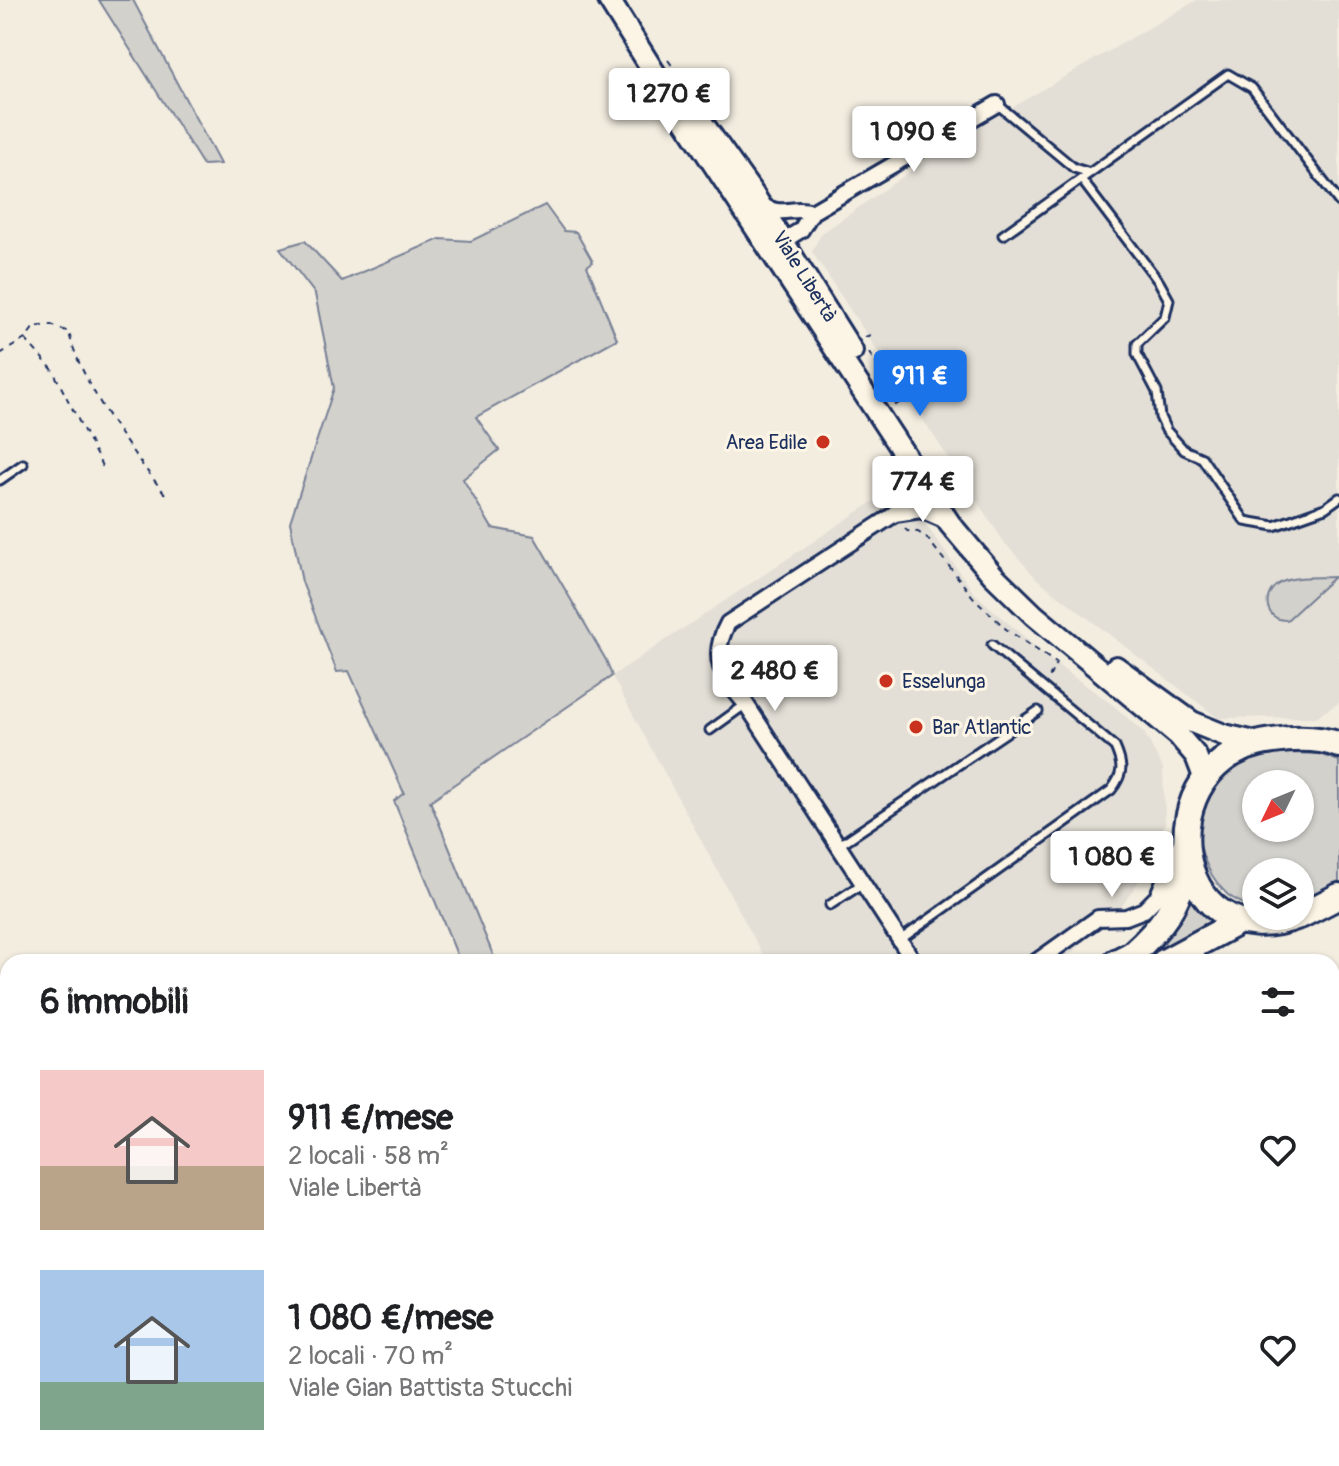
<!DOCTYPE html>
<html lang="it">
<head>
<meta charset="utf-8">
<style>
  body { margin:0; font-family:Pangolin,sans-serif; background:#f2f2f2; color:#202124; height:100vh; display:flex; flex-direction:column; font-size:30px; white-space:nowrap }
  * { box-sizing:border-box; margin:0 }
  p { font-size:26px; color:#757577 }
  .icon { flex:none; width:44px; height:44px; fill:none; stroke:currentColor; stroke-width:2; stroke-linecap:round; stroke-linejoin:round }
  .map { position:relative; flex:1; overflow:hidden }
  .details { position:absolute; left:0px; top:954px; width:1340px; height:512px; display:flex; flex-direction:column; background:#fff; border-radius:24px 24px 0 0; box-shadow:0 2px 6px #0004 }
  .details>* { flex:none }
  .needle { width:52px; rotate:227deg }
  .tools { position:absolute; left:1242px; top:770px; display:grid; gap:16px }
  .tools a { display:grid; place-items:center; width:72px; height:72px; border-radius:50%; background:#fff; box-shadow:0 2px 6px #0004; font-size:40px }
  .price { position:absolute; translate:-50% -68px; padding:0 18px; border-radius:8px; background:#fff; color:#222; font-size:26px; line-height:52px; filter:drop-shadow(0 2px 4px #0008) }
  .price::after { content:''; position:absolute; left:50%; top:48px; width:24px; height:18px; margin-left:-12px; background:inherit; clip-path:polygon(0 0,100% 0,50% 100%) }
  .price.current { background:#1a73e8; color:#fff }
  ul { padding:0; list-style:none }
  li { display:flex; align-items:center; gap:24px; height:200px; padding:0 40px }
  li span { display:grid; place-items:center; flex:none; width:224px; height:160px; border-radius:0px; color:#555 }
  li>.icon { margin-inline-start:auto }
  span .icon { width:96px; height:96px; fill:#fffc; stroke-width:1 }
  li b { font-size:34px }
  h2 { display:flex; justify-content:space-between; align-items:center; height:96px; padding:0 40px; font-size:34px }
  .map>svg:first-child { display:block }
</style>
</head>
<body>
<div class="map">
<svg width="1339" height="1466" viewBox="0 0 1339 1466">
  <rect width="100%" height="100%" fill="#f3ede0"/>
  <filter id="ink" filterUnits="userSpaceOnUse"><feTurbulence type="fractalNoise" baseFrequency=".0125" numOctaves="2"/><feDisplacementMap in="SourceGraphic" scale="16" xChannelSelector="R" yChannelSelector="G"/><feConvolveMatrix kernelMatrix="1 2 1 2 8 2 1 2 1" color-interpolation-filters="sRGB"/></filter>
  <g filter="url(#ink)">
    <path fill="#e3dfd6" d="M1197 0H1339V703L1316 717 1218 718 1037 579 1004 542 812 252 821 234 949 144Z
      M898 485 974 593 1053 662 1113 705 1145 734 1163 768 1165 822 1156 855 1122 906 1062 962H767L612 676Z
      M393 1458H1074L1078 1466H392Z"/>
    <path fill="#d3d1cc" stroke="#778095" stroke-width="2" fill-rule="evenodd" d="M99 0H133L220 164 203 165Z
      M545 205 564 231 576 232 593 262 587 266 617 339 476 417 499 450 463 479 492 528 534 536 606 660 612 676 430 801 496 962H460L394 801 404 793 349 671 337 672 302 582 290 522 334 388 315 294 280 248 305 241 342 281 440 239 471 241Z
      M1334 577 1287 620C1266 621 1261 596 1277 585 1290 575 1318 578 1334 577Z
      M1292 753 1319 754 1339 761V881L1300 901V872H1256L1255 909C1246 905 1236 901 1228 895 1195 864 1185 807 1222 774 1242 757 1267 755 1292 753ZM1256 784H1300V828H1256Z
      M1190 893 1219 922 1144 961 1175 926Z
      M8 1259V1458H272L258 1466H0V1261Z
      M1339 1421V1466H1270L1283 1458H1332V1427Z"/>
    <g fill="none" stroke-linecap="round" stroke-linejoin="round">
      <defs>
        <path id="service" d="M997 104 1074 168 1090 173
          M1081 179 1159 282 1169 300 1165 317 1137 344V354L1157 392 1160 417 1166 430 1184 450 1202 458 1245 521 1274 526 1325 508 1339 498
          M1003 235 1228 74 1252 88 1339 202
          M0 480 23 464
          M710 730 746 704
          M838 846 1038 711
          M830 905 862 884
          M900 940 1111 790C1124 774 1123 765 1115 747L992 645"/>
        <path id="minor" d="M760 204C781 219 793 205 812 212
          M812 212 997 104
          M783 241 801 230 812 212
          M895 514 908 487 909 463
          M914 962 746 704C722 677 709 658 728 623L895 514 921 510 944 520
          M1036 962 1098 918 1126 917 1144 910 1157 897 1182 840"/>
        <path id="tertiary" d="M1332 1382 1339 1378
          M1332 1402 1339 1397
          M1200 1466 1214 1458
          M1237 1466 1249 1458"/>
        <path id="secondary" d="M609 0 669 96 950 524 993 575 1034 615 1178 735 1196 756 1204 777
          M698 117 753 194 852 351
          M1116 667 1192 722 1224 735 1259 743"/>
        <path id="primary" d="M1299 916C1169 966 1140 757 1273 741 1294 738 1318 737 1339 745
          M1300 916 1339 896
          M1132 954C1163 926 1177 906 1188 866
          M1164 962 1240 921"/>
        <path id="trunk" d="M1116 962 1132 954
          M0 1146H8
          M0 1183 8 1181
          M0 1202 8 1200
          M0 1250 8 1248"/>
      </defs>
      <use href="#service" stroke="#1b2f5e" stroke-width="13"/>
      <use href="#minor" stroke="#1b2f5e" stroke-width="20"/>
      <use href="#tertiary" stroke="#1b2f5e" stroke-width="24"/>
      <use href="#secondary" stroke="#1b2f5e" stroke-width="26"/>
      <use href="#primary" stroke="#1b2f5e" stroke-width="30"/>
      <use href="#trunk" stroke="#1b2f5e" stroke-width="30"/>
      <path stroke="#1b2f5e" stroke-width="2" stroke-dasharray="6 6" stroke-linecap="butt" d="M668 60 697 100
        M865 337 876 333
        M25 339 52 369 104 470
        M869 353 901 402 894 406
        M0 354 25 339 34 327 51 325 69 332C79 381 134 456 166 495
        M905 528 907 531 918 532 927 538 973 597 1006 629 1056 663 1048 680
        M1086 1458 1091 1466"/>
      <use href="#service" stroke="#fcf5e5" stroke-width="7"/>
      <use href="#minor" stroke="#fcf5e5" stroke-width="14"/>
      <use href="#tertiary" stroke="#fcf5e5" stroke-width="18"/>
      <use href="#secondary" stroke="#fcf5e5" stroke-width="20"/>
      <use href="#primary" stroke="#fcf5e5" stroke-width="24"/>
      <use href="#trunk" stroke="#fcf5e5" stroke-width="24"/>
    </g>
  </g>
  <g fill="#c8321e" stroke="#fcf5e5" stroke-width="3">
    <circle cx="823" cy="442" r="8"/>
    <circle cx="886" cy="681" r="8"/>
    <circle cx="916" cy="727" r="8"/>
  </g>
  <g text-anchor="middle" stroke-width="6" stroke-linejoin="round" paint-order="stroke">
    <g font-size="20" fill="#1b2f5e" stroke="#fcf5e5">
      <text transform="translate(805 276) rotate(58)" y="7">Viale Libertà</text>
    </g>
    <g font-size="20" fill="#1b2f5e" stroke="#fcf5e5" text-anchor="start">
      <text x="807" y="449" text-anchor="end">Area Edile</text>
      <text x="902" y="688">Esselunga</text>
      <text x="932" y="734">Bar Atlantic</text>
    </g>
  </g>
</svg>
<div class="tools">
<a><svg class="needle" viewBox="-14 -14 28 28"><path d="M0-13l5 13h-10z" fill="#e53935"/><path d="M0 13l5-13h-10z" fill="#757577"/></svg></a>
<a><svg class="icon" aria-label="layers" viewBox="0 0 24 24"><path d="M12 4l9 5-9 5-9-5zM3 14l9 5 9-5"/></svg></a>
</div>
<b class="price" style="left:669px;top:136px">1 270 €</b>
<b class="price" style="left:914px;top:174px">1 090 €</b>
<b class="price current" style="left:920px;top:418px">911 €</b>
<b class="price" style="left:923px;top:524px">774 €</b>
<b class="price" style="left:775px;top:713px">2 480 €</b>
<b class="price" style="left:1112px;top:899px">1 080 €</b>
<section class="details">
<h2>6 immobili<svg class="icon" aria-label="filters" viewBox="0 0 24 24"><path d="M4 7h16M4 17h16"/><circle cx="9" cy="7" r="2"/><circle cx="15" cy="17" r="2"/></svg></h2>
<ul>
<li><span style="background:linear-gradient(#f6c9c9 60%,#b9a48a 0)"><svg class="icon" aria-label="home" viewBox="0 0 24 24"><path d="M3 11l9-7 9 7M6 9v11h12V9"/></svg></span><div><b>911 €/mese</b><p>2 locali · 58 m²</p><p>Viale Libertà</p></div><svg class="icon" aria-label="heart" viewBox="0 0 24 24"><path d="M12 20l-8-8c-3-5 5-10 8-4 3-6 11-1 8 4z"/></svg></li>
<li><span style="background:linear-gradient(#a9c7e8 70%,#7fa58c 0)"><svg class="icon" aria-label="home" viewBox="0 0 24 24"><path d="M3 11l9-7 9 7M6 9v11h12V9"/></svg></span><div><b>1 080 €/mese</b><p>2 locali · 70 m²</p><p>Viale Gian Battista Stucchi</p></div><svg class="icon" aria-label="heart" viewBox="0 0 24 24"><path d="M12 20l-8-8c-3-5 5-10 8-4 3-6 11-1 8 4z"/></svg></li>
</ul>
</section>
</div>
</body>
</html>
